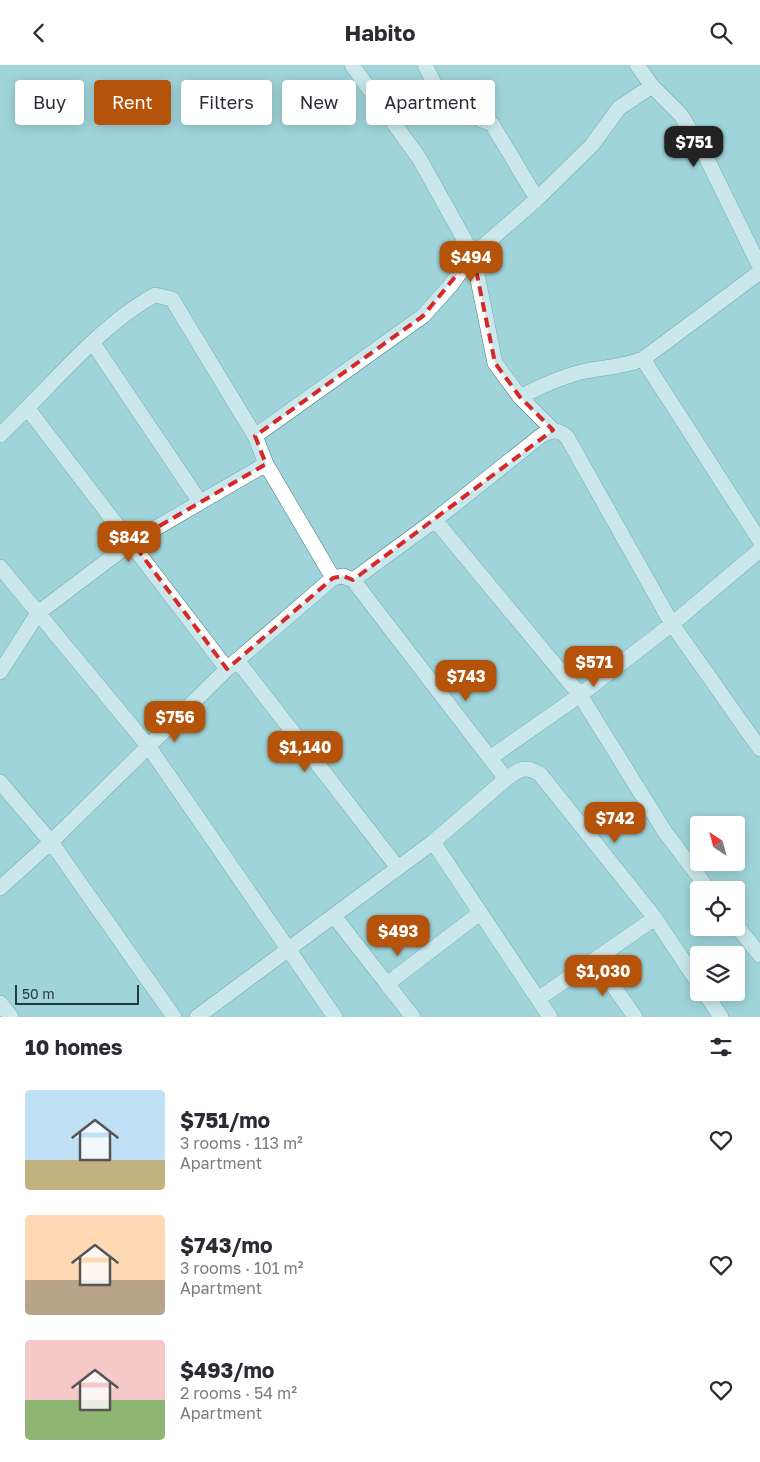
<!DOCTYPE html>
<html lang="en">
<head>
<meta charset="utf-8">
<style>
  body { margin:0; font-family:"Golos Text",sans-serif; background:#f7f7f7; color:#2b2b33; height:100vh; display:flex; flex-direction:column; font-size:19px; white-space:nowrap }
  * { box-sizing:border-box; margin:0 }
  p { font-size:16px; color:#7c7c81 }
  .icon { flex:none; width:28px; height:28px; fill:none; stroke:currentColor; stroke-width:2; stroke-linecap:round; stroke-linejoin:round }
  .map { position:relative; height:952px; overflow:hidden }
  .panel { display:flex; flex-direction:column; background:#fff; flex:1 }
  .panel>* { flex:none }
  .guide { position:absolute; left:15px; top:15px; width:500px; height:45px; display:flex; gap:10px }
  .needle { width:32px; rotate:324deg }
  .fabs { position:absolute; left:690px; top:751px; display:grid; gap:10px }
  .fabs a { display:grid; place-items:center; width:55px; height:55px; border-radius:5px; background:#fff; box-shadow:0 2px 12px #0003; font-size:25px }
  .scale { position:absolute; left:15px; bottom:12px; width:124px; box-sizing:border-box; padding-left:5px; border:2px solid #243a3c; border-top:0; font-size:14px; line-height:18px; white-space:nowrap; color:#243a3c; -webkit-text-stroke:4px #9fd5da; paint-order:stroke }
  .price { position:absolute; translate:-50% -42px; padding:0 11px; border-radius:10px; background:#b45309; color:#fff; font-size:16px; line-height:32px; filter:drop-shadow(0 1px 2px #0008) }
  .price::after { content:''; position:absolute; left:50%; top:30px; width:15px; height:11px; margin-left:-8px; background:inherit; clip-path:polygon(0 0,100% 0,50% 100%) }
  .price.active { background:#222; color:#fff }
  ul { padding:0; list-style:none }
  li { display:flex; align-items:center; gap:15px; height:125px; padding:0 25px }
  li span { display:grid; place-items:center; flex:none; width:140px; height:100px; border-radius:5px; color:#555 }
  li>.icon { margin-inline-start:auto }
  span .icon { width:60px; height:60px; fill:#fffc; stroke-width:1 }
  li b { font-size:21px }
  h2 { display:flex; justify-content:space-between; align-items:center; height:60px; padding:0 25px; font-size:21px }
  .pill { padding:0 18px; border-radius:5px; background:#fff; box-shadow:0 2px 12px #0003; font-size:18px; line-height:45px }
  .pill.active { background:#b45309; color:#fff }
  header { display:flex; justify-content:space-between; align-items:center; height:65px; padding:0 25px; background:#fff; font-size:22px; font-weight:700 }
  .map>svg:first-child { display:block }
</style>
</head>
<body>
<header><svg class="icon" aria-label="back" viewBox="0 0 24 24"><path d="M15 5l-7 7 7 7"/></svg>Habito<svg class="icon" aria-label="search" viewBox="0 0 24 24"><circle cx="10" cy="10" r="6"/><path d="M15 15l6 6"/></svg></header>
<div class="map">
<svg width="760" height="952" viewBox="0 0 760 952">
  <rect width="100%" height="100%" fill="#9fd5da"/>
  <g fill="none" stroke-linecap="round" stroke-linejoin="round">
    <defs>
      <path id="minor" d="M352 0 419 93 473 190 495 298 520 332 553 365
        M425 0 434 18 457 45 492 59 537 134
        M637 0 652 21 681 50 706 92 760 202
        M93 278 200 437
        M643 294 760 476
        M520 332C541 321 562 311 586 306 607 302 622 302 643 294L760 207
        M28 344 227 604
        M0 370C48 325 98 261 155 230L172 234 255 371 266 399 333 513
        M255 371 423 251 450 221 473 190 537 134 592 80 619 43 652 21
        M435 455 580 630 665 767 709 825
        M0 502 149 682 335 952
        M353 515 435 455 542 370C553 365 558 364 567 372L672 559 760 684
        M237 595 398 803
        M0 607 38 548 132 477 266 399
        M490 693 580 630 672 559 760 485
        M506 714C519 704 525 700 540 709L655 853 699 919
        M0 717 51 777 174 952
        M0 823 51 777 227 604 333 513 343 511 353 515 506 714 433 777
        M334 851 387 919
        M736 860 760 890
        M595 895 635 952
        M705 928 721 952
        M538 934 655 853
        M0 938 11 952
        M197 952 433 777 550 952
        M413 952 387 919 480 848"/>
    </defs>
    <use href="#minor" stroke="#42767b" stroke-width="16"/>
    <use href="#minor" stroke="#fff" stroke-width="15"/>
  </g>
  <path d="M0 0H760V952H0ZM473 190 495 298 520 332 553 365 353 515 343 511 333 513 227 604 132 477 266 399 255 371 423 251Z" fill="#9fd5da" fill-opacity=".55" fill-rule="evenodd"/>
  <path fill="none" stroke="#d62828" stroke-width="4" stroke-dasharray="10 6" stroke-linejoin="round" d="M473 190 495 298 520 332 553 365 353 515 343 511 333 513 227 604 132 477 266 399 255 371 423 251Z"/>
</svg>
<div class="fabs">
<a><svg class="needle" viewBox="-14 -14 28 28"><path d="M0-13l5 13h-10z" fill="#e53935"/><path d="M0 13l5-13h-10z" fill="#7c7c81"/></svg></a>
<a><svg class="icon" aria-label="locate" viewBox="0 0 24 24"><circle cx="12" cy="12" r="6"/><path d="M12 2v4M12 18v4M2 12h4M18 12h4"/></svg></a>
<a><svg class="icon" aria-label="layers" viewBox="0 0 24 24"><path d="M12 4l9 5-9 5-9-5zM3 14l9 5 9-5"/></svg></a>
</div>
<div class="scale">50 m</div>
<b class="price active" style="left:694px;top:103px">$751</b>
<b class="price" style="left:471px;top:218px">$494</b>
<b class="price" style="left:129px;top:498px">$842</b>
<b class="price" style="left:594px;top:623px">$571</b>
<b class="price" style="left:466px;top:637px">$743</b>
<b class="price" style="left:175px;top:678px">$756</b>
<b class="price" style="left:305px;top:708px">$1,140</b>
<b class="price" style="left:615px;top:779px">$742</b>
<b class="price" style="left:398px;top:892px">$493</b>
<b class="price" style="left:603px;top:932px">$1,030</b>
<div class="guide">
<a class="pill">Buy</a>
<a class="pill active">Rent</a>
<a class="pill">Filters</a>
<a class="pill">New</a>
<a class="pill">Apartment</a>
</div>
</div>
<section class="panel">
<h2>10 homes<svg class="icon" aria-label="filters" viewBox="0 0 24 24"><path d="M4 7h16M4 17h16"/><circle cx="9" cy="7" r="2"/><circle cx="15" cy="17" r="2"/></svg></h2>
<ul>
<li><span style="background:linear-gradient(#bfe0f5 70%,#c2b280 0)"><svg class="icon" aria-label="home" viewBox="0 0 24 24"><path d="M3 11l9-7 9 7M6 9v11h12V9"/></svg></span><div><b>$751/mo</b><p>3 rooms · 113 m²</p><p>Apartment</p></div><svg class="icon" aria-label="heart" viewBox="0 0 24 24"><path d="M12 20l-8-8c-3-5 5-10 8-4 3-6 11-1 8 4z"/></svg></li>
<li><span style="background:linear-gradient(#ffd9b3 65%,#b9a48a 0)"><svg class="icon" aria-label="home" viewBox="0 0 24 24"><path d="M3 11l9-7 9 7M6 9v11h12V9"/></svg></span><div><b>$743/mo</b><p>3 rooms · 101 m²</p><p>Apartment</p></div><svg class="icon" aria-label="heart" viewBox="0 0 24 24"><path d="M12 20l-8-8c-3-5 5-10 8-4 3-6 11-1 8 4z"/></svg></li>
<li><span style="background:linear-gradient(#f6c9c9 60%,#8fb573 0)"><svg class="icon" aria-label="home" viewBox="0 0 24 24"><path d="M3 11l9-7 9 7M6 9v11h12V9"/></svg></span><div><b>$493/mo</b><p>2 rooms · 54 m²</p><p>Apartment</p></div><svg class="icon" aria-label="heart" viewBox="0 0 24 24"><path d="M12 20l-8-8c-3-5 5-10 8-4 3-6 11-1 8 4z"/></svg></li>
</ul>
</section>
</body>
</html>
